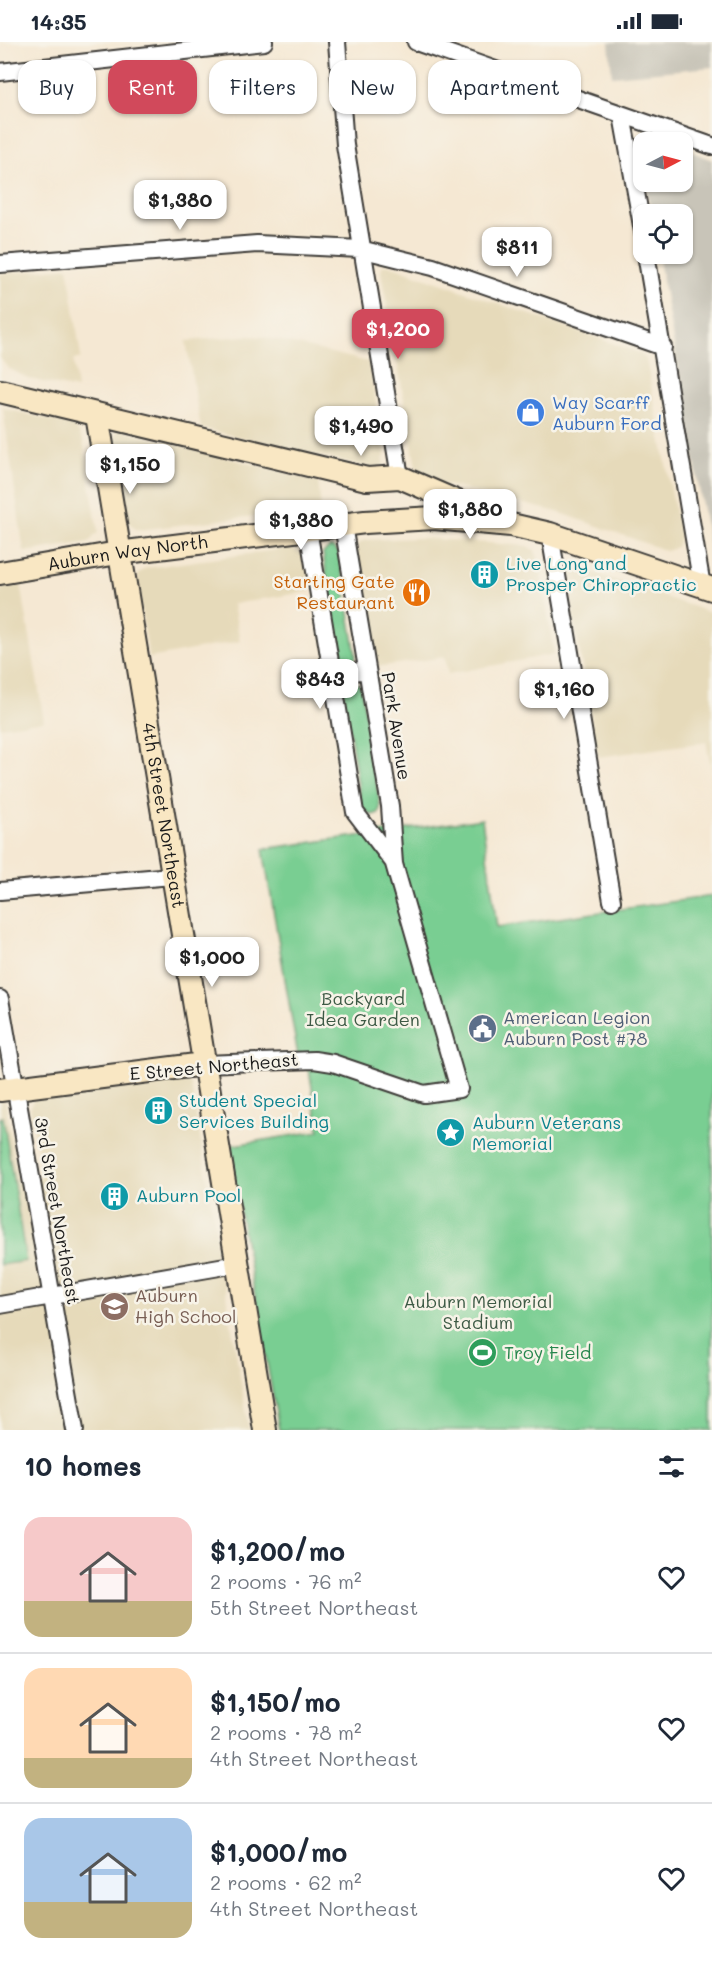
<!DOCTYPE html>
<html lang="en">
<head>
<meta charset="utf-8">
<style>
  body { margin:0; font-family:Mali,sans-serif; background:#f2f2f3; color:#1f2937; height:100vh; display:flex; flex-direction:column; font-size:22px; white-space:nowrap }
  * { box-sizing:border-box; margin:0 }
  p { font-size:20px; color:#747a83 }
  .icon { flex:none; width:33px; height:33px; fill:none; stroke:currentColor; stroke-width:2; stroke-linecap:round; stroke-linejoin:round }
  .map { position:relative; height:1388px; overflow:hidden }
  .sheet { display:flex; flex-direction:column; background:#fff; flex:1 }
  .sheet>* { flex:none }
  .guide { position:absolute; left:18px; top:18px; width:676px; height:54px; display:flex; gap:12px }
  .needle { width:39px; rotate:84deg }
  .controls { position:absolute; left:633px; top:90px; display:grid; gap:12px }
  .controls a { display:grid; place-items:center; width:60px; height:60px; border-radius:12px; background:#fff; box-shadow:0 2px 4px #0004; font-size:30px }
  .price { position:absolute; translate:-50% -51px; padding:0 14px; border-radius:12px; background:#fff; color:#222; font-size:20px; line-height:39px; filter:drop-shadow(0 2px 3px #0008) }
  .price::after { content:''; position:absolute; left:50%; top:36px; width:18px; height:14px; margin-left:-9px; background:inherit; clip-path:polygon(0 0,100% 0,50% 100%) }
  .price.selected { background:#d1495b; color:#fff }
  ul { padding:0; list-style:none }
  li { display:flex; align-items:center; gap:18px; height:150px; padding:0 24px }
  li+li { border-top:2px solid #e0e1e3 }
  li span { display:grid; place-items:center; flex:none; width:168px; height:120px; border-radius:18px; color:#555 }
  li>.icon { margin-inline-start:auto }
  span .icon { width:72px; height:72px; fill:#fffc; stroke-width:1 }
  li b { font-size:26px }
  h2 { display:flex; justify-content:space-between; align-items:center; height:72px; padding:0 24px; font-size:26px }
  .tag { padding:0 21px; border-radius:18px; background:#fff; box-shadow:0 2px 4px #0004; font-size:21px; line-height:54px }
  .tag.selected { background:#d1495b; color:#fff }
  .status { display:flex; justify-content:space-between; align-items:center; height:42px; padding:0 30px; background:#fff; direction:ltr }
  .status svg { height:16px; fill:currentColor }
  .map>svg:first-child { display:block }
</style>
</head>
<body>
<div class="status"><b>14:35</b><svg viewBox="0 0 49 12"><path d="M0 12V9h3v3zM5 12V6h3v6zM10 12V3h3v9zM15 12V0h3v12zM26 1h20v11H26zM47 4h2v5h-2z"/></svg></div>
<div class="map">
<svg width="712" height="1388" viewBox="0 0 712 1388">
  <rect width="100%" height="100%" fill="#f7f3e8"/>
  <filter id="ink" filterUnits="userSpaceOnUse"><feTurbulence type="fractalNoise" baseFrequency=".0167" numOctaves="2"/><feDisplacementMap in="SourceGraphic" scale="12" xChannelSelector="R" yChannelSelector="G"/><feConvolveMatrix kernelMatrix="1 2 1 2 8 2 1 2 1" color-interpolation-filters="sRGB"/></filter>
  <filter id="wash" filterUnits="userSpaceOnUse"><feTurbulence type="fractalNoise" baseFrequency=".008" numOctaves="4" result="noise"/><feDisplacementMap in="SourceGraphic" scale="24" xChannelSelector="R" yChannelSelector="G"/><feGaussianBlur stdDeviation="1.35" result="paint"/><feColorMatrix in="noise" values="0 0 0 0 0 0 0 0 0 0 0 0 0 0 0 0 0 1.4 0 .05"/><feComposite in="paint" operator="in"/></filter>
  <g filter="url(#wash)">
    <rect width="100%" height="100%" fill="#f5e8d3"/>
    <path fill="#e6daba" d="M389 223 640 311 646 317 680 495 676 505 667 509 561 471 432 439 423 434 416 425 381 230 382 224Z
      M68 225 81 316 73 318 77 347 29 337 8 326 0 316V232Z
      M246 294 264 295 369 320 385 411 383 423 378 426 365 424 201 386 186 299Z
      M3 366 71 383 78 389 83 399 98 490 89 500 24 510Z
      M119 388 318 439 321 466 137 488 127 479 114 394Z
      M423 496 527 504 535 509 539 518 554 612 448 632 445 615 376 625 355 511 358 502 365 498Z
      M291 506 304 513 311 549 233 562 240 599 149 616 137 540 138 532 146 526Z
      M571 523 712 571V729L706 700 598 715 566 532Z
      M21 542 44 679 0 685V546Z
      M184 1038 191 1042 249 1388H0V1058L5 1057 18 1139 43 1135 30 1065 34 1056Z"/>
    <path fill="#c8c4b8" d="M609 0H712V25L612 34Z
      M683 106 712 118V519L658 212H682V172H651L645 140H682Z"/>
    <path fill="#79ce92" stroke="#4a7557" stroke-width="1.5" d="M331 505 339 510 356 614 352 623 340 621 323 511Z
      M358 641 361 644 380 764 379 771 372 773 362 767 343 648 344 644Z
      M482 777 497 885 712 854V1388H279L228 1104 319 1089 309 1027 300 1026 263 807Z
      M3 1075 26 1219 0 1223V1076Z"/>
  </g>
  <g filter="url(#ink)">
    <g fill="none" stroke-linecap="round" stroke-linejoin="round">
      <defs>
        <path id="street" d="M337 0 345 103 400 435
          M416 0 712 104
          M0 30 264 0
          M622 73 644 195
          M646 212 702 544
          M0 222 257 202 360 207 433 225 663 305
          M308 487 355 770 394 821
          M550 492 612 859
          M331 633 367 628
          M0 849 172 834
          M0 957 75 1388
          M204 1022 314 1018 333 1021 424 1052 459 1047 394 822 390 764 343 483
          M0 1263 237 1222"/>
        <g id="secondary">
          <path d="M0 349 367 437 400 435 490 474"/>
          <path id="s1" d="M97 373 265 1388"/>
          <path id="s2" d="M0 531 118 511 365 480 434 476 511 483 550 492 712 547"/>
          <path d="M0 1048 204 1022"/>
        </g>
      </defs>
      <use href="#street" stroke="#3d3b37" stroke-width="20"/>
      <use href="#secondary" stroke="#3d3b37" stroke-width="26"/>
      <use href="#street" stroke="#fff" stroke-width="16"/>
      <use href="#secondary" stroke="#f9e7c3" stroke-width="22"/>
    </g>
  </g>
  <defs>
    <symbol id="shop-disc" viewBox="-11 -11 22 22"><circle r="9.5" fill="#3f7fe0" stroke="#f7f3e8"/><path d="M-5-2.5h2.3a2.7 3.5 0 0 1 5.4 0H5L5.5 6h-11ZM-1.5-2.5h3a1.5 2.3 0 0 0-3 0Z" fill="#fff"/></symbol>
    <symbol id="building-disc" viewBox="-11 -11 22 22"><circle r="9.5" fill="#0f9aa8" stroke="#f7f3e8"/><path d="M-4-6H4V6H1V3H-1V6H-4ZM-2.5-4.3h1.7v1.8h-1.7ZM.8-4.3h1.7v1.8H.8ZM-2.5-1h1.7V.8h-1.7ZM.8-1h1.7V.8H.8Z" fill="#fff"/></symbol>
    <symbol id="restaurant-disc" viewBox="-11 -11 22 22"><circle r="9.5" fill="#e8710a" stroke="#f7f3e8"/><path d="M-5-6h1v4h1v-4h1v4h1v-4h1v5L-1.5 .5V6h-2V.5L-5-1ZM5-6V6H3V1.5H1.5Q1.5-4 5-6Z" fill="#fff"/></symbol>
    <symbol id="civic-disc" viewBox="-11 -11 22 22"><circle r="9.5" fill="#5c6f8a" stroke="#f7f3e8"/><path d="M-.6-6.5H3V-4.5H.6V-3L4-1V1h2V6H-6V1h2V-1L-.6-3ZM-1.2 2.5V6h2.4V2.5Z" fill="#fff"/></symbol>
    <symbol id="sight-disc" viewBox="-11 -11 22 22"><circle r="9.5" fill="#0f9aa8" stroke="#f7f3e8"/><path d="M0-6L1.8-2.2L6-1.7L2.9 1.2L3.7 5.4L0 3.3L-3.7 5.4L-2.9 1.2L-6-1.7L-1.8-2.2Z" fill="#fff"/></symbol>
    <symbol id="school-disc" viewBox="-11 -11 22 22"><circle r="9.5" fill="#8d6e63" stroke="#f7f3e8"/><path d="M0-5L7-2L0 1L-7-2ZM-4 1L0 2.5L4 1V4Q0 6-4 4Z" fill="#fff"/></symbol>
    <symbol id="stadium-disc" viewBox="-11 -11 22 22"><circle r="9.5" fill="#2e9e5b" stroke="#f7f3e8"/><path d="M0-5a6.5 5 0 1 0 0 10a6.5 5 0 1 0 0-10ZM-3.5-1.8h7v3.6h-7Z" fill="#fff"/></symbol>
  </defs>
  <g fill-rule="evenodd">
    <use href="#shop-disc" x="514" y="354" width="33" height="33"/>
    <use href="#building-disc" x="468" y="516" width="33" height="33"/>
    <use href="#restaurant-disc" x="400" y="534" width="33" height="33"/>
    <use href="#civic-disc" x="466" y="970" width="33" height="33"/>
    <use href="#building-disc" x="142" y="1052" width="33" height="33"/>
    <use href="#sight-disc" x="434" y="1074" width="33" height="33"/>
    <use href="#building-disc" x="98" y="1138" width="33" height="33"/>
    <use href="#school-disc" x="98" y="1248" width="33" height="33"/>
    <use href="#stadium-disc" x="466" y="1294" width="33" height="33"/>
  </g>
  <g text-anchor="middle" stroke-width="5" stroke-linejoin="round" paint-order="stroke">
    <g font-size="18" fill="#366cbe" stroke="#f7f3e8" text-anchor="start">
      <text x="552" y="367">Way Scarff<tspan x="552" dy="21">Auburn Ford</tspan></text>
    </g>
    <g font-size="18" fill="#1c1c1c" stroke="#f7f3e8">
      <text dy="6" stroke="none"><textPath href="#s2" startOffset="129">Auburn Way North</textPath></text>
      <text transform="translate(396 684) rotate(81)" y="6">Park Avenue</text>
      <text dy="6" stroke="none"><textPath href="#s1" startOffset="406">4th Street Northeast</textPath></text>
      <text transform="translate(214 1025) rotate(-5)" y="6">E Street Northeast</text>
      <text transform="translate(57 1169) rotate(80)" y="6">3rd Street Northeast</text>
    </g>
    <g font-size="18" fill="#0d838f" stroke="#f7f3e8" text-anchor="start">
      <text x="506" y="528">Live Long and<tspan x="506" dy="21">Prosper Chiropractic</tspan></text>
      <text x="179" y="1065">Student Special<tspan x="179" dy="21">Services Building</tspan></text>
      <text x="472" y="1087">Auburn Veterans<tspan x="472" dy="21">Memorial</tspan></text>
      <text x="136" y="1160">Auburn Pool</text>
    </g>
    <g font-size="18" fill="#c56008" stroke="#f7f3e8" text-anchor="end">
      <text x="395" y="546">Starting Gate<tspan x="395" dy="21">Restaurant</tspan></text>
    </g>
    <g font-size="18" fill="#3d5a45" stroke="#f7f3e8">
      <text x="363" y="963">Backyard<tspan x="363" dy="21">Idea Garden</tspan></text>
      <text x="478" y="1266">Auburn Memorial<tspan x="478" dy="21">Stadium</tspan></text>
    </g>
    <g font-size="18" fill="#4e5e75" stroke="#f7f3e8" text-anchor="start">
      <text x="503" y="982">American Legion<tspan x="503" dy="21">Auburn Post #78</tspan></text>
    </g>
    <g font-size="18" fill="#785e54" stroke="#f7f3e8" text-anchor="start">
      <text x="135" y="1260">Auburn<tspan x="135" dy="21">High School</tspan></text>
    </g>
    <g font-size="18" fill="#27864d" stroke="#f7f3e8" text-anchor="start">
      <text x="504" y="1317">Troy Field</text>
    </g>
  </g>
</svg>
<div class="controls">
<a><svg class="needle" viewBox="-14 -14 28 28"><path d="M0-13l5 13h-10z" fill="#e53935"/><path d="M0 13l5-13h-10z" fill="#747a83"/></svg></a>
<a><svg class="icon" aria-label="locate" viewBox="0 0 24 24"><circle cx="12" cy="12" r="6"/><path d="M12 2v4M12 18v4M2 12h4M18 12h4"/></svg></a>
</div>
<b class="price" style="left:180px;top:189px">$1,380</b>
<b class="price" style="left:517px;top:236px">$811</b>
<b class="price selected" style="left:398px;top:318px">$1,200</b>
<b class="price" style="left:361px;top:415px">$1,490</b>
<b class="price" style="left:130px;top:453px">$1,150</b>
<b class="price" style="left:470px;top:498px">$1,880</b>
<b class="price" style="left:301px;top:509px">$1,380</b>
<b class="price" style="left:320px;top:668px">$843</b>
<b class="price" style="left:564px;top:678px">$1,160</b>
<b class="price" style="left:212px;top:946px">$1,000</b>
<div class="guide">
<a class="tag">Buy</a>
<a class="tag selected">Rent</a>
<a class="tag">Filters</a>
<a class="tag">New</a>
<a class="tag">Apartment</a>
</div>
</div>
<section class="sheet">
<h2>10 homes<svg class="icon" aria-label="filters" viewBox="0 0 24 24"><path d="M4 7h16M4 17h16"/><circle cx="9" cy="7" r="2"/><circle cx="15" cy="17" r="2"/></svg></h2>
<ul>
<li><span style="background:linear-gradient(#f6c9c9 70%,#c2b280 0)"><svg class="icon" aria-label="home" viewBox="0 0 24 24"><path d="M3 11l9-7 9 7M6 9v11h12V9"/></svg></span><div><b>$1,200/mo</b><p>2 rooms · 76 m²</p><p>5th Street Northeast</p></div><svg class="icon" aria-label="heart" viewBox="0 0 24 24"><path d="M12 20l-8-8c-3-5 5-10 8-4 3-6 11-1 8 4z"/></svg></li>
<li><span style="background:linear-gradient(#ffd9b3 75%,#c2b280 0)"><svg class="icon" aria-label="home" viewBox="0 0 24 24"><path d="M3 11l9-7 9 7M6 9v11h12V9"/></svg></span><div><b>$1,150/mo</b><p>2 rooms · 78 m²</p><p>4th Street Northeast</p></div><svg class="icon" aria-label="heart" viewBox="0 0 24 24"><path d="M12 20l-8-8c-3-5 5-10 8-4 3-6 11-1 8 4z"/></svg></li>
<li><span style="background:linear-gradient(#a9c7e8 70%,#c2b280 0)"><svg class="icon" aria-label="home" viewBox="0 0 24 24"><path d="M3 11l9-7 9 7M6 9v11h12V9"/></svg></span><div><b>$1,000/mo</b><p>2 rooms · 62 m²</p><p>4th Street Northeast</p></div><svg class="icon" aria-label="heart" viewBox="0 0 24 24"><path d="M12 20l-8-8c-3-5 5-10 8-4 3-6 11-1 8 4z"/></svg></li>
</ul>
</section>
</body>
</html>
